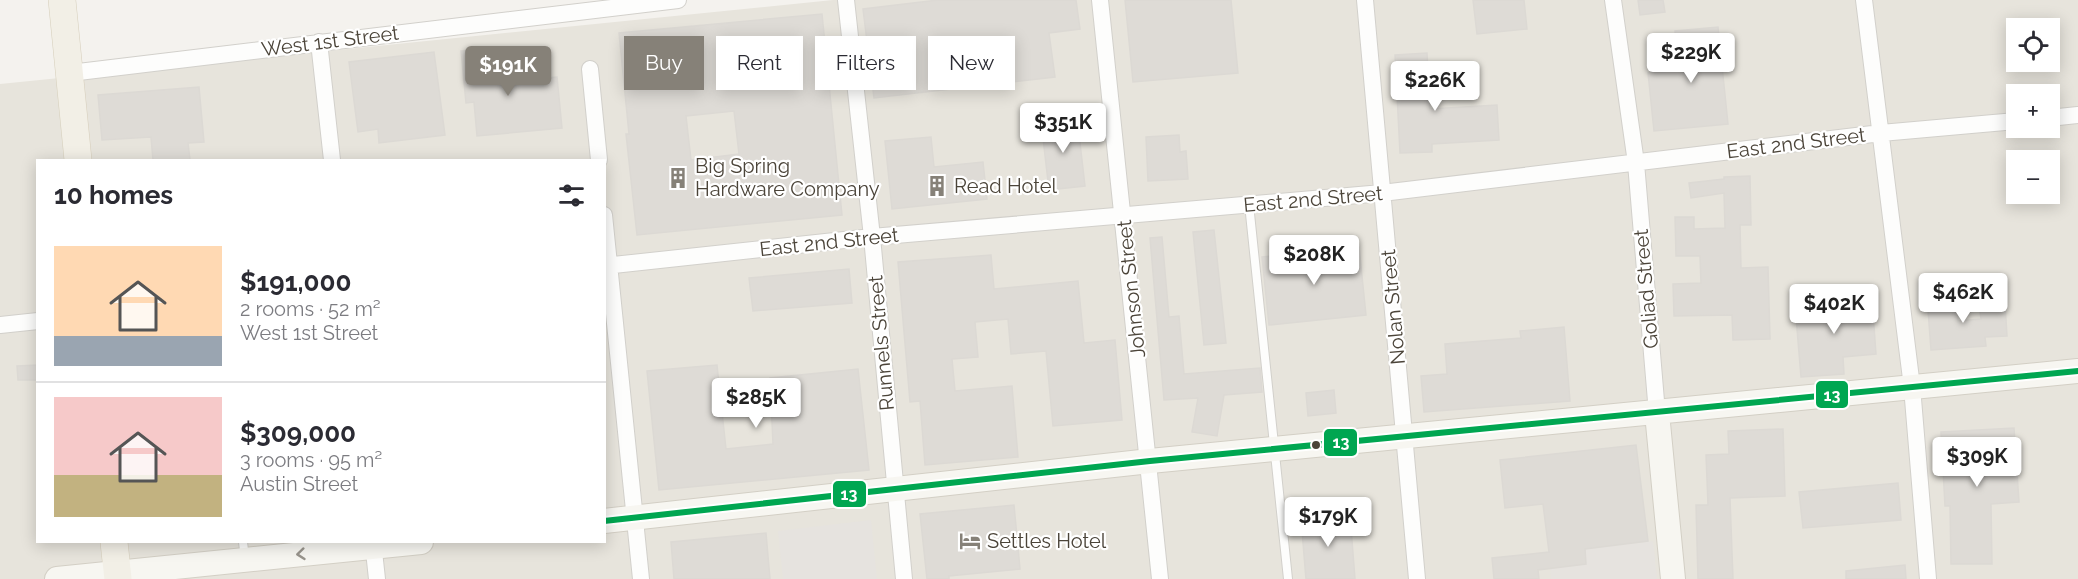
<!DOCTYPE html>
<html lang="en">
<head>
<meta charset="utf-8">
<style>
  body { margin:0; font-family:Raleway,sans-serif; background:#f7f7f7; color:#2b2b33; height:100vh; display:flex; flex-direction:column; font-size:22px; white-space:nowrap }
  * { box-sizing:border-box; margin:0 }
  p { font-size:20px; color:#7c7c81 }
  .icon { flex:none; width:33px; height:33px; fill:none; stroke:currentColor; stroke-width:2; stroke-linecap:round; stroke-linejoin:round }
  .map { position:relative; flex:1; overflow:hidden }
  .details { position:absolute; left:36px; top:159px; width:570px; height:384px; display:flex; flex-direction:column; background:#fff; border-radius:0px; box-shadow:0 3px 15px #0003 }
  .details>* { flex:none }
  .banner { position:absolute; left:624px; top:36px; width:570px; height:54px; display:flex; gap:12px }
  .tools { position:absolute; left:2006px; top:18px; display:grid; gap:12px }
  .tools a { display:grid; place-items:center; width:54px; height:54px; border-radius:0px; background:#fff; box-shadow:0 3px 15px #0003; font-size:30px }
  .price { position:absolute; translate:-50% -51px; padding:0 14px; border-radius:6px; background:#fff; color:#222; font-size:20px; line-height:39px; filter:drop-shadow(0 2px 3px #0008) }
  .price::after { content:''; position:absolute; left:50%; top:36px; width:18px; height:14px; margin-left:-9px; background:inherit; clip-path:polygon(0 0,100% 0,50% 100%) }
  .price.selected { background:#868178; color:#fff }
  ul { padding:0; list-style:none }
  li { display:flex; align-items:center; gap:18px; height:150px; padding:0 18px }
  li+li { border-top:2px solid #e1e1e2 }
  li span { display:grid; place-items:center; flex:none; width:168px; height:120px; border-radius:0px; color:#555 }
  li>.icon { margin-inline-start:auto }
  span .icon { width:72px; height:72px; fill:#fffc; stroke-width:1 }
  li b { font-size:26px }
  h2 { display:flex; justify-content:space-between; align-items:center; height:72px; padding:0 18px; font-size:26px }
  .tag { padding:0 21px; border-radius:0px; background:#fff; box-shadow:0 3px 15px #0003; font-size:21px; line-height:54px }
  .tag.selected { background:#868178; color:#fff }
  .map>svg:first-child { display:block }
</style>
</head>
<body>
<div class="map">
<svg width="2078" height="579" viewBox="0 0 2078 579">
  <rect width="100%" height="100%" fill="#f4f2ee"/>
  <path fill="#e7e4dc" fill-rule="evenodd" d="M833 0H2078V579H0V84ZM2016 28H2049V62H2016ZM2016 94H2049V128H2016ZM38 160H604V542H38ZM2016 160H2049V194H2016Z"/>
  <path fill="#e6e3df" d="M871 520 877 579H783L778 531Z
    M1653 541 1657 579H1551L1550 566 1581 549Z"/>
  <path fill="#dedbd6" stroke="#dcd9d4" stroke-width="1.5" fill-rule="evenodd" d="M938 0H1076L1080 29 1049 33 1055 77 874 98 863 9Z
    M1125 0H1231L1238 73 1133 82Z
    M1473 0H1524L1527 29 1477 34Z
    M1638 0H1663L1665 12 1640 15Z
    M822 14 842 215 637 235 626 134H629L619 33ZM734 111 739 154 691 160 686 116Z
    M1718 27 1728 124 1654 131 1648 73 1679 70 1675 31Z
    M498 48 501 82 557 77 562 128 477 136 474 102 466 103 461 51Z
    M434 52 445 135 379 143 378 129 358 132 349 62Z
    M1427 53 1430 109 1497 105 1499 140 1432 144V152L1400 153 1395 55Z
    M199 87 204 142 188 143 190 160H153L151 137 102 140 98 95Z
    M1077 117 1085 186 1049 190 1041 121Z
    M1179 135 1180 152 1186 151 1188 179 1148 181 1146 137Z
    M931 137 934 167 983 162 987 199 892 209 885 141Z
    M1750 176 1751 225H1740L1741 268 1768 267 1770 339 1733 340 1732 315 1674 316 1673 284 1701 283 1700 256H1676L1675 217H1694V229L1725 228 1724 193 1691 198 1689 183 1724 179V177Z
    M1214 230 1226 343 1204 345 1193 232Z
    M1162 237 1169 317 1179 316 1184 374 1260 368 1262 392 1224 395 1217 436 1192 432 1198 398 1164 400 1150 238Z
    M1359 247 1366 315 1269 325 1262 257Z
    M991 255 994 289 1078 281 1084 343 1115 340 1122 420 1053 426 1046 351 1011 354 1008 319 975 322 978 357 952 359 955 391 1012 386 1018 457 925 465 920 401 910 402 898 262Z
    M849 269 852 303 753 311 749 278Z
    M1956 295 1958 321 1981 319 1979 305 2005 303 2007 336 1985 337 1986 346 1931 350 1927 297Z
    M1872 299 1876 354 1843 357 1844 374 1801 377 1795 305Z
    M1564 327 1570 401 1424 412 1421 376 1447 374 1445 344 1521 338 1520 331Z
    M38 365V380H18L17 366Z
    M717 365 726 449 773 444 770 378 858 369 869 470 659 490 647 371Z
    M1334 390 1336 413 1308 416 1306 393Z
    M2014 428 2019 502 1991 504 1992 564H1951L1950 506H1945L1941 432Z
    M1783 429 1785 496 1730 498 1733 579H1698L1696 505H1708L1706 455 1729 454 1728 431Z
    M1636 445 1648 541 1585 549 1586 564 1538 570 1539 579H1494L1492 558 1549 552 1543 504 1505 508 1500 460Z
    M1898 483 1901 520 1803 528 1799 492Z
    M1014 505 1020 569 949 576V579H927L920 514Z
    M1350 515 1355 579H1306L1301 519Z
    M766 533 770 579H674L671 542Z
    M1905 565 1906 579H1846V571Z"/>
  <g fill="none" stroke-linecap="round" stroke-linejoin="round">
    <defs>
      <path id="lane" d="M1249 204 1288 579
        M243 542 245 559"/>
      <path id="street" d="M846 0 872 237 904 579
        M1100 0 1160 579
        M1365 0 1417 579
        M1613 0 1636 163 1657 413
        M1864 0 1912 387 1928 579
        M319 42 332 160
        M590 69 599 160
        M70 73 678 0
        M2049 118 2078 115
        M604 215 641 579
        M604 266 872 237 1382 193 1881 133 2016 121
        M0 325 38 321
        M373 542 377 579"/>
      <path id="secondary" d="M1657 413 1673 579
        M604 521 1150 461 2078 371
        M57 579 421 542"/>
      <path id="primary" d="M62 0 78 160
        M114 542 118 579"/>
    </defs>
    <use href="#lane" stroke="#d2d0cb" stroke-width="10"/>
    <use href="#street" stroke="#d2d0cb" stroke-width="18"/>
    <use href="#secondary" stroke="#d3cfc5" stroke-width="26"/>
    <use href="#primary" stroke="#d6cebb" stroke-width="28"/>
    <use href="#lane" stroke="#fdfdfc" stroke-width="8"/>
    <use href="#street" stroke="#fdfdfc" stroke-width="16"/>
    <use href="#secondary" stroke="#f7f6f1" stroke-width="24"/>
    <use href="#primary" stroke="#f2efe6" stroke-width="27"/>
    <defs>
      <path id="bus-1" d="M604 521 1150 461 2078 371"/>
    </defs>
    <use href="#bus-1" stroke="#fff" stroke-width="10"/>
    <use href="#bus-1" stroke="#00a651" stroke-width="6"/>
  </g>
  <defs><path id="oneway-chevron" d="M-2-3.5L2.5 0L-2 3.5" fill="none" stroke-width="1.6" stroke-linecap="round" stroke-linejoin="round" transform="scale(1.5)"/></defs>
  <use stroke="#98948c" href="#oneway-chevron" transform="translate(301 554) rotate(174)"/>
  <defs>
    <symbol id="building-bare" viewBox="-9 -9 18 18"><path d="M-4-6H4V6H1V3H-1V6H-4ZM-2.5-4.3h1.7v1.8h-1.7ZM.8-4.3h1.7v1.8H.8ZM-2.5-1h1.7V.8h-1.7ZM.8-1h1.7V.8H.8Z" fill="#868178" stroke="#fff" stroke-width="2.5" paint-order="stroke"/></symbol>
    <symbol id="hotel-bare" viewBox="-9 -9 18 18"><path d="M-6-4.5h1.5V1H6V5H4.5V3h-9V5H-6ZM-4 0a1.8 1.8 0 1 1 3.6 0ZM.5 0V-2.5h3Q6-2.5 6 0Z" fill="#868178" stroke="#fff" stroke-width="2.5" paint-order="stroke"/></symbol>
  </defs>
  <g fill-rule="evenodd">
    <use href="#building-bare" x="663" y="163" width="30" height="30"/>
    <use href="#building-bare" x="922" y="171" width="30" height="30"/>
    <use href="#hotel-bare" x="955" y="526" width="30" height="30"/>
  </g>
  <circle fill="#4b4439" stroke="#fff" stroke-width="2" cx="1316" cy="445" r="5"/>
  <g text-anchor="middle" stroke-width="4.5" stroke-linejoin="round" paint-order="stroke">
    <g font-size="20" fill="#4b4439" stroke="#fff">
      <text transform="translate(330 41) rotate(-7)" y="7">West 1st Street</text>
      <text transform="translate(1796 143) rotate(-7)" y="7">East 2nd Street</text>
      <text transform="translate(1313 199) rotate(-5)" y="7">East 2nd Street</text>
      <text transform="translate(829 242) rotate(-6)" y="7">East 2nd Street</text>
      <text transform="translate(1131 289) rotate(-96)" y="7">Johnson Street</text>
      <text transform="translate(1646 289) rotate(-95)" y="7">Goliad Street</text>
      <text transform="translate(1393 307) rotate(-95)" y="7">Nolan Street</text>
      <text transform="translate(881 343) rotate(-95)" y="7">Runnels Street</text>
    </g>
    <g font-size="20" fill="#4b4439" stroke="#fff" text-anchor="start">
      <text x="695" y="173">Big Spring<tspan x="695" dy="23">Hardware Company</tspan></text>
      <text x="954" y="193">Read Hotel</text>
      <text x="987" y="548">Settles Hotel</text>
    </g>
  </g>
  <g stroke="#fff" stroke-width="2">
    <rect x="1815" y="380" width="34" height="29" rx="6" fill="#00a651"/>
    <rect x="1323" y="428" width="35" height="29" rx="6" fill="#00a651"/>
    <rect x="832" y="480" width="35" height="28" rx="6" fill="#00a651"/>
  </g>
  <g font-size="16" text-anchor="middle" font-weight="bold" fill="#fff">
    <text x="1832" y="401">13</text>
    <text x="1341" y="448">13</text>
    <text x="849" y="500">13</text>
  </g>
</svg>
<div class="tools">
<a><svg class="icon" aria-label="locate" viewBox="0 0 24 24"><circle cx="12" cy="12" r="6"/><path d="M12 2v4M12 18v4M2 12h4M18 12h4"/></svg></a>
<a>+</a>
<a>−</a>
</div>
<b class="price" style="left:1691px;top:84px">$229K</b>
<b class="price selected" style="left:508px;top:97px">$191K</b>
<b class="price" style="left:1435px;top:112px">$226K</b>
<b class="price" style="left:1063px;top:154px">$351K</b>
<b class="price" style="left:1314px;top:286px">$208K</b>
<b class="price" style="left:1963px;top:324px">$462K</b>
<b class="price" style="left:1834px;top:335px">$402K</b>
<b class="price" style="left:756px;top:429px">$285K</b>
<b class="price" style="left:1977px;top:488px">$309K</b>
<b class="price" style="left:1328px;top:548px">$179K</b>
<div class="banner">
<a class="tag selected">Buy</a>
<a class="tag">Rent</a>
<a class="tag">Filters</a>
<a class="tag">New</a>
</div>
<section class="details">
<h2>10 homes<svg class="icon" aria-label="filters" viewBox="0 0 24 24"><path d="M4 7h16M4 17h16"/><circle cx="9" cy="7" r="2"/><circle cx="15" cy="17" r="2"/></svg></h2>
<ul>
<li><span style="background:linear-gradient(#ffd9b3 75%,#9aa5b1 0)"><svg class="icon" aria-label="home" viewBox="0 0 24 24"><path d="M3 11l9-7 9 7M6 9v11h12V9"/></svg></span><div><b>$191,000</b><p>2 rooms · 52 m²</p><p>West 1st Street</p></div></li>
<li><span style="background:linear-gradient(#f6c9c9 65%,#c2b280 0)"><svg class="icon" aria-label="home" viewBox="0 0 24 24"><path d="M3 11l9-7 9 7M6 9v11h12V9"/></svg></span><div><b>$309,000</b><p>3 rooms · 95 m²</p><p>Austin Street</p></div></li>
</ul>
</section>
</div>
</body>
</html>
